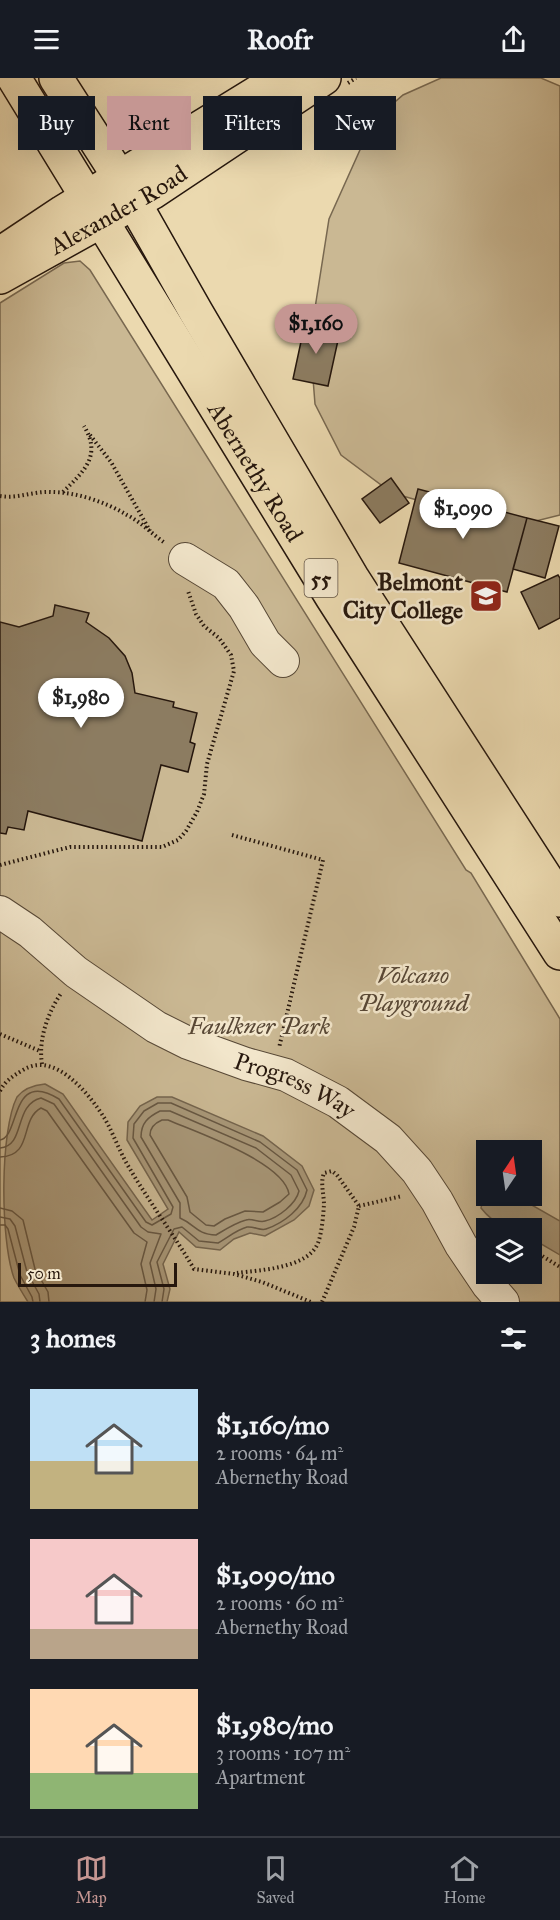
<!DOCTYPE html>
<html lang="en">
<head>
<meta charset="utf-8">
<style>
  body { margin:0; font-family:"IM FELL Great Primer",serif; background:#20242c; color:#f1f3f6; height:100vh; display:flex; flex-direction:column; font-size:22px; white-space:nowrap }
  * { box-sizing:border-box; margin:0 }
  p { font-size:20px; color:#9ea1a6 }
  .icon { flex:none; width:33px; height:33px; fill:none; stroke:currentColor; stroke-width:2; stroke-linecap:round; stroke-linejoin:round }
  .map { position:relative; height:1224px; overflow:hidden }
  .sheet { display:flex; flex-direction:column; background:#171b24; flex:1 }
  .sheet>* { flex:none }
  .top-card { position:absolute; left:18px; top:18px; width:525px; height:54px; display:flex; gap:12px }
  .needle { width:39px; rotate:13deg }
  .tools { position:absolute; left:476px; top:1062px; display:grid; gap:12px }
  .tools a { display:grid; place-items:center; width:66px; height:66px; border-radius:0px; background:#171b24; box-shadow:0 6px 24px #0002; font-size:30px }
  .scale { position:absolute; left:18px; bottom:15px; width:159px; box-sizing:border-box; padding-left:6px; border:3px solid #26170d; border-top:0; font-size:16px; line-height:21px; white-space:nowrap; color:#26170d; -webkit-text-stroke:4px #f2e6cb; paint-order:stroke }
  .price { position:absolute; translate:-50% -51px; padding:0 14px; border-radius:21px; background:#fff; color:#222; font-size:20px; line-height:39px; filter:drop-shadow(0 2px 3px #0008) }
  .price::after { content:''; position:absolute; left:50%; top:36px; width:18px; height:14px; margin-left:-9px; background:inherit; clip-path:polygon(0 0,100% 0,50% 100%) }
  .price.active { background:#c59692; color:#111 }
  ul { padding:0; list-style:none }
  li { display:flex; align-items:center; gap:18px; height:150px; padding:0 30px }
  li span { display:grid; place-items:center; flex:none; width:168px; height:120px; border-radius:0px; color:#555 }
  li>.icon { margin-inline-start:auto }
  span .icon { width:72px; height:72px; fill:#fffc; stroke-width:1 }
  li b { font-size:26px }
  h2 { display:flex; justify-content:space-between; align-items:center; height:72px; padding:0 30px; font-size:26px }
  .tag { padding:0 21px; border-radius:0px; background:#171b24; box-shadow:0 6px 24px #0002; font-size:21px; line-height:54px }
  .tag.active { background:#c59692; color:#111 }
  header { display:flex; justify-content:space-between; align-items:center; height:78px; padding:0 30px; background:#171b24; font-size:27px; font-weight:700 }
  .tab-bar { display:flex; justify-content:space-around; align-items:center; height:84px; border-top:2px solid #363941; background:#171b24; font-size:16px; color:#9ea1a6 }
  .tab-bar a { display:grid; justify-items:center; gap:3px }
  .tab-bar .active { color:#c59692 }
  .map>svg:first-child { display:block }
</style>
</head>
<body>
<header><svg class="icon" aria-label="menu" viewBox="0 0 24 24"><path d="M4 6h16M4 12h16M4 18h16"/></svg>Roofr<svg class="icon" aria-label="share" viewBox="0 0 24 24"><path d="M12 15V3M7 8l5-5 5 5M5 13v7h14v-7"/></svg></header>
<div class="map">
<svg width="560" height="1224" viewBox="0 0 560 1224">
  <rect width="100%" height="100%" fill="#ebd9af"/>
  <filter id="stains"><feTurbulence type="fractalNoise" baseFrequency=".00333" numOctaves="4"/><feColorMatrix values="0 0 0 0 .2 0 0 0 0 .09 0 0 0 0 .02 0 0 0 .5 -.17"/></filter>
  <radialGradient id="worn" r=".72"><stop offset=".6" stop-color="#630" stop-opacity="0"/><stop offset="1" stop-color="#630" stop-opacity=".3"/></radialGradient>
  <path fill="#cab893" stroke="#786850" stroke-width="1.5" fill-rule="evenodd" d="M441 0H541L560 8V437L528 445 467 436 392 415 341 377 315 326 310 262 329 141 373 43 403 17Z
    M80 183 90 192 466 792 471 795 560 941V1224H0V225L64 185ZM486 1072H531V1118H486ZM486 1150H531V1196H486Z"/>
  <path fill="#a89778" stroke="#74644d" stroke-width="1.5" d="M45 1006 63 1016 152 1142 168 1131 127 1062 128 1044 140 1028 157 1019H172L263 1058 302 1088 314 1112 309 1128 294 1142 265 1158 250 1155 234 1161 220 1172 196 1169 179 1154 163 1186 170 1211 167 1224H28C23 1216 18 1208 14 1200 0 1161 0 1052 17 1019 24 1010 35 1007 45 1006Z
    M484 1115H486V1118H516L560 1143V1177L531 1160V1150C508 1150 496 1149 481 1130Z"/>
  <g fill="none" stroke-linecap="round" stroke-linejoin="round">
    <path stroke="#675742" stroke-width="1.5" d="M160 1033H170L256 1070 291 1097 299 1113C296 1126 278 1140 265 1143 259 1145 252 1140 246 1142 235 1145 226 1151 216 1157 196 1156 196 1147 180 1140V1125L141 1059C141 1045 148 1039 160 1033Z
      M162 1042H168C196 1054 284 1084 289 1116L280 1124 263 1134 245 1133 225 1141 214 1148 206 1147 190 1134 187 1119 150 1057C150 1049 155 1045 162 1042Z
      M0 1062C20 1060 10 990 59 1021L146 1144 152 1147 171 1136 173 1129 133 1060 134 1046 144 1033 158 1025H171L260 1064 297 1092 307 1112C303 1130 284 1145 266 1151 260 1153 254 1148 247 1149 236 1152 227 1160 218 1165L199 1163 182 1149 174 1151 157 1184 164 1211 162 1224
      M0 1070C26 1068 13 1027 41 1020L54 1026 141 1149 148 1154 161 1156 150 1185 156 1211 154 1224
      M0 1079C34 1078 19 1042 41 1030L47 1033 134 1155 147 1164 141 1186 147 1212 145 1224
      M0 1130 12 1133 23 1142 35 1191 48 1214 49 1224
      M0 1139 10 1141 15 1148 27 1194 39 1216 40 1224
      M0 1147H5L8 1151 20 1197 32 1219 33 1224"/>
  </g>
  <path fill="#8c7c61" stroke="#26170d" stroke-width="1.5" d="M305 245 340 253 328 308 293 301Z
    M391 400 409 425 380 445 362 421Z
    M418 411 527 440 507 514 399 485Z
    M527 440 559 448 545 500 513 491Z
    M558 497 560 500V540L539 551 521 514Z
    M55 527 89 535 86 544 109 560 125 578 132 595 135 615 174 624 173 629 197 635 190 664 195 666 188 694 161 687 142 763 28 733 24 752 8 749 6 756 0 755V544L19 549 53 538Z"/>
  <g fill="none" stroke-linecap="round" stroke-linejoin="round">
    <defs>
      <g id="minor">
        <path d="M185 481 226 506 244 529 265 565 283 583"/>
        <path id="s1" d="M0 834 30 854 76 894 156 949 188 965 246 986 286 997 338 1024 388 1061 417 1093 437 1123 461 1167 488 1207 503 1224"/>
      </g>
      <g id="major">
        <path id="s2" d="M14 0 332 519 560 875"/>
        <path d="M56 0 120 100 196 234 353 501 560 822"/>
        <path d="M0 176 63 134 281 0"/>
        <path id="s3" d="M0 199 153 114 324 0"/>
      </g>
    </defs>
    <use href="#minor" stroke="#574836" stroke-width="34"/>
    <use href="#major" stroke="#26170d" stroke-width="36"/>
    <path stroke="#26170d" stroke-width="4" stroke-dasharray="1.5 3" stroke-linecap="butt" d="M348 5 356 0
      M90 357 111 384 150 453
      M63 414C84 393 102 378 84 348
      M0 418C18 421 33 413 51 414 76 414 106 424 127 437 141 444 152 456 165 465
      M232 757 323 782 279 970
      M0 787 70 769H162L178 762 186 753 197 734 204 716 207 686 234 593 231 577 219 560 204 548 196 536 188 513
      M0 956 40 973
      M42 986C38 961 48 934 62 914
      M0 1013C6 1002 13 998 23 992 55 972 90 1017 105 1041 114 1057 120 1075 130 1091 150 1125 174 1157 194 1191L234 1196 262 1204 311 1224
      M359 1128 402 1118
      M531 1171 560 1189
      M237 1195C261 1192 308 1190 318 1165 322 1154 323 1139 324 1127 324 1116 320 1105 324 1095L332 1093 337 1097 359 1128 354 1149 322 1224"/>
    <use href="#minor" stroke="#f2e6cb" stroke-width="32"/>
    <use href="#major" stroke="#ebd9af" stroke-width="33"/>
  </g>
  <defs>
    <symbol id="school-square" viewBox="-11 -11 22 22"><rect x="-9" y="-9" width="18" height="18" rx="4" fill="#8f2418" stroke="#f2e6cb"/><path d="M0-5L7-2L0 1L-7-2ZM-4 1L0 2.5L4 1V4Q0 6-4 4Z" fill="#fff"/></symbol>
  </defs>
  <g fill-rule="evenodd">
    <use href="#school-square" x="467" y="499" width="38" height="38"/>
  </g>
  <g text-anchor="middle" stroke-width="5" stroke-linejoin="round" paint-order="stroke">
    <rect fill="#f2e6cb" stroke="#635546" stroke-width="1.5" x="304.5" y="481" width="33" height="38" rx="4.5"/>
    <g font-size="22" font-weight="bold" fill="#26170d">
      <text x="321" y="508">55</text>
    </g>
    <g font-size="24" fill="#26170d" stroke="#f2e6cb">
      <text dy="8" stroke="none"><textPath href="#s3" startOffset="136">Alexander Road</textPath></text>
      <text dy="8" stroke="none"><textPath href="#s2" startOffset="462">Abernethy Road</textPath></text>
      <text dy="8" stroke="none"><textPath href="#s1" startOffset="345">Progress Way</textPath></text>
    </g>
    <g font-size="24" font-weight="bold" fill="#26170d" stroke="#f2e6cb" text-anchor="end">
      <text x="463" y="512">Belmont<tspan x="463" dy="28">City College</tspan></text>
    </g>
    <g font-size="24" font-style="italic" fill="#574735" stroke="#f2e6cb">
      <text x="413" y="905">Volcano<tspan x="413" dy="28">Playground</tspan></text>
      <text x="259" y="956">Faulkner Park</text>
    </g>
  </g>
  <rect width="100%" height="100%" filter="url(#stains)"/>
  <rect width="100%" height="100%" fill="url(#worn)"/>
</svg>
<div class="tools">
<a><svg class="needle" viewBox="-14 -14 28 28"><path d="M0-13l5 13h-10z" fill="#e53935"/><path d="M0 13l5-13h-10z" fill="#9ea1a6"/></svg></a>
<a><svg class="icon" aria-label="layers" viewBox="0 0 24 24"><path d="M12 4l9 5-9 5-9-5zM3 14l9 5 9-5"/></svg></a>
</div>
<div class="scale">50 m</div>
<b class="price active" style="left:316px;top:277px">$1,160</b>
<b class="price" style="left:463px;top:462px">$1,090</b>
<b class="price" style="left:81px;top:651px">$1,980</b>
<div class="top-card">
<a class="tag">Buy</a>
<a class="tag active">Rent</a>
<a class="tag">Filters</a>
<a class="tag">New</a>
</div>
</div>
<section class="sheet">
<h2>3 homes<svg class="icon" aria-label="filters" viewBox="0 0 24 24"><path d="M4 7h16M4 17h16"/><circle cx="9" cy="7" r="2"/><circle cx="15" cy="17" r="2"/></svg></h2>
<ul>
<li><span style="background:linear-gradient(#bfe0f5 60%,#c2b280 0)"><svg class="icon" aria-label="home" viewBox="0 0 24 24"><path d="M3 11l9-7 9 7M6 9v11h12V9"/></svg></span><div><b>$1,160/mo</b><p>2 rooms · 64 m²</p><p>Abernethy Road</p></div></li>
<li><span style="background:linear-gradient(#f6c9c9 75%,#b9a48a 0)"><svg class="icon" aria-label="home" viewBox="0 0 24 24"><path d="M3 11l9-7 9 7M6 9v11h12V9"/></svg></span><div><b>$1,090/mo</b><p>2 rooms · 60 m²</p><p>Abernethy Road</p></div></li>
<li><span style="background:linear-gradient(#ffd9b3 70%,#8fb573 0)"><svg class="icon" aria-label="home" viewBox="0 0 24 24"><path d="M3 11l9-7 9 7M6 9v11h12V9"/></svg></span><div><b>$1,980/mo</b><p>3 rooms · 107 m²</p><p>Apartment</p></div></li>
</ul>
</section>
<nav class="tab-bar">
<a class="active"><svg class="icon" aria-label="map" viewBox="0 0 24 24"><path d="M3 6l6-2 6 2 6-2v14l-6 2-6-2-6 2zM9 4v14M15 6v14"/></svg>Map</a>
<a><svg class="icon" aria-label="saved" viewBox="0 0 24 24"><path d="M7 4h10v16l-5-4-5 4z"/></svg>Saved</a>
<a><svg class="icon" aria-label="home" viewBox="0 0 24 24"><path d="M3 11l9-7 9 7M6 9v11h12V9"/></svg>Home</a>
</nav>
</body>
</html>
